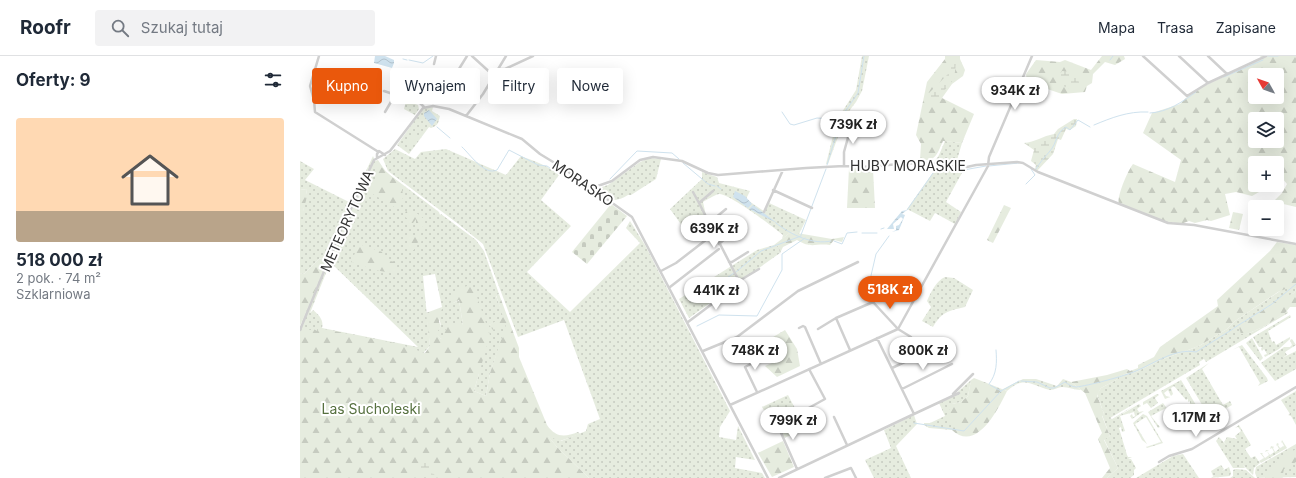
<!DOCTYPE html>
<html lang="pl">
<head>
<meta charset="utf-8">
<style>
  body { margin:0; font-family:Inter,sans-serif; background:#f2f2f3; color:#1f2937; height:100vh; display:flex; flex-direction:column; font-size:15px; white-space:nowrap }
  * { box-sizing:border-box; margin:0 }
  p { font-size:13px; color:#747a83 }
  .icon { flex:none; width:22px; height:22px; fill:none; stroke:currentColor; stroke-width:2; stroke-linecap:round; stroke-linejoin:round }
  .map { position:relative; flex:1; overflow:hidden }
  .side { display:flex; flex-direction:column; background:#fff; width:300px }
  .side>* { flex:none }
  .hud { position:absolute; left:12px; top:12px; width:380px; height:36px; display:flex; gap:8px }
  .needle { width:26px; rotate:310deg }
  .fabs { position:absolute; left:948px; top:12px; display:grid; gap:8px }
  .fabs a { display:grid; place-items:center; width:36px; height:36px; border-radius:4px; background:#fff; box-shadow:0 4px 16px #0002; font-size:20px }
  .price { position:absolute; translate:-50% -34px; padding:0 9px; border-radius:14px; background:#fff; color:#222; font-size:13px; line-height:26px; filter:drop-shadow(0 1px 2px #0008) }
  .price::after { content:''; position:absolute; left:50%; top:24px; width:12px; height:9px; margin-left:-6px; background:inherit; clip-path:polygon(0 0,100% 0,50% 100%) }
  .price.on { background:#ea580c; color:#fff }
  ul { padding:0; list-style:none }
  li { display:grid; align-content:center; gap:8px; height:212px; padding:0 16px }
  li+li { border-top:1px solid #e0e1e3 }
  li span { display:grid; place-items:center; height:124px; border-radius:4px; color:#555 }
  li>.icon { margin-inline-start:auto }
  span .icon { width:72px; height:72px; fill:#fffc; stroke-width:1 }
  li b { font-size:17px }
  h2 { display:flex; justify-content:space-between; align-items:center; height:48px; padding:0 16px; font-size:17px }
  .chip { padding:0 14px; border-radius:4px; background:#fff; box-shadow:0 4px 16px #0002; font-size:14px; line-height:36px }
  .chip.on { background:#ea580c; color:#fff }
  header { display:flex; align-items:center; gap:24px; box-sizing:border-box; height:56px; padding:0 20px; background:#fff; border-bottom:1px solid #e0e1e3 }
  header strong { font-size:19px }
  nav { display:flex; gap:22px; margin-inline-start:auto; font-size:14px }
  .search { width:280px; height:36px; background:#f2f2f3; display:flex; align-items:center; gap:10px; box-sizing:border-box; padding:0 14px; border-radius:4px; color:#747a83; font-size:15px }
  main { display:flex; flex:1; min-height:0 }
  .map>svg:first-child { display:block }
</style>
</head>
<body>
<header>
<strong>Roofr</strong>
<div class="search"><svg class="icon" aria-label="search" viewBox="0 0 24 24"><circle cx="10" cy="10" r="6"/><path d="M15 15l6 6"/></svg>Szukaj tutaj</div>
<nav><a>Mapa</a><a>Trasa</a><a>Zapisane</a></nav>
</header>
<main>
<section class="side">
<h2>Oferty: 9<svg class="icon" aria-label="filters" viewBox="0 0 24 24"><path d="M4 7h16M4 17h16"/><circle cx="9" cy="7" r="2"/><circle cx="15" cy="17" r="2"/></svg></h2>
<ul>
<li><span style="background:linear-gradient(#ffd9b3 75%,#b9a48a 0)"><svg class="icon" aria-label="home" viewBox="0 0 24 24"><path d="M3 11l9-7 9 7M6 9v11h12V9"/></svg></span><div><b>518 000 zł</b><p>2 pok. · 74 m²</p><p>Szklarniowa</p></div></li>
</ul>
</section>
<div class="map">
<svg width="996" height="422" viewBox="0 0 996 422">
  <defs>
    <pattern id="green-dots" width="8" height="8" patternUnits="userSpaceOnUse"><rect width="8" height="8" fill="#e6ecdf"/><path d="M2 2h.1M6 6h.1" fill="none" stroke="#c6cbc0" stroke-width="1.8" stroke-linecap="round"/></pattern>
    <pattern id="forest-firs" width="22" height="20" patternUnits="userSpaceOnUse"><rect width="22" height="20" fill="#e6ecdf"/><path d="M5 1l3.5 6h-7zM16 11l3.5 6h-7z" fill="#c6cbc0"/></pattern>
    <pattern id="wetland-marsh" width="20" height="14" patternUnits="userSpaceOnUse"><rect width="20" height="14" fill="#e6ecdf"/><path d="M1 5h8M5 5V1M11 12h8M15 12V8" fill="none" stroke="#c6cbc0"/></pattern>
    <pattern id="cemetery-stones" width="16" height="16" patternUnits="userSpaceOnUse"><rect width="16" height="16" fill="#e6ecdf"/><path d="M2 7V4a2 2 0 0 1 4 0v3zM10 15v-3a2 2 0 0 1 4 0v3z" fill="#c6cbc0"/></pattern>
    <pattern id="water-waves" width="16" height="10" patternUnits="userSpaceOnUse"><rect width="16" height="10" fill="#cfe2ee"/><path d="M0 5q4-4 8 0t8 0" fill="none" stroke="#b2c2cd"/></pattern>
  </defs>
  <rect width="100%" height="100%" fill="#fff"/>
  <path fill="url(#green-dots)" fill-rule="evenodd" d="M562 0H569L562 35 556 46 546 59 528 108H526L537 64 556 34Z
    M106 45 118 49 119 53 115 59 104 53Z
    M133 51 132 55 140 60C138 67 139 69 131 72L129 71 109 98 97 89 120 57 124 52Z
    M645 85 662 87 657 104 659 107 664 108 657 109 635 105 639 99Z
    M95 93 115 103 121 96 146 93 206 119 221 100C234 105 249 110 259 119L241 144 271 170 227 216 270 256 340 187 326 172 330 165 345 189 430 355 420 371 419 381 436 384 438 370 455 404 436 401 435 412 462 417 465 422H289L257 391 247 379 261 385 286 375 288 368 300 363 264 264 218 281 183 188 157 167 88 115 83 103Z
    M73 100 75 105 78 104 86 116 139 156 140 159 141 158 176 184 184 195 199 238 196 240 204 261 203 263 189 269H207L190 317 186 340 174 335 179 317 176 238 150 248 159 244 163 269 141 283 135 278 141 270 139 261 142 251 135 218 123 220 130 290 0 422V270L4 268 2 265 41 167 26 205 20 202 4 218 0 217V155H3L7 133 0 134V105L14 113 5 124 51 147ZM38 187 32 208 118 291 22 272C24 264 19 259 13 254L10 257Z
    M349 102 361 103 356 123 331 139H328C312 149 308 142 295 133L308 129 340 106Z
    M637 111 658 116 663 115 646 146 661 156 655 168 635 157 630 165 607 153Z
    M402 116 417 121 419 127 450 135 446 143 465 156 469 147 506 164 499 178 491 176 482 183 483 179C475 172 427 136 419 138 414 139 407 144 403 146L407 164 388 178 370 153 402 123Z
    M474 189 478 190 480 197 389 262 379 243 457 194Z
    M645 221 654 222 673 234 665 251C647 255 642 256 633 271L622 265 631 251 627 245C631 236 636 225 645 221Z
    M986 231H995L996 234 994 237 968 251 947 278 965 270 987 255 988 257 906 306 904 303 899 306 900 309 810 362 812 363 837 348 812 364 839 348 841 350 837 353 839 356 844 355 832 363 830 360 832 358 833 361 835 360 834 356 820 360 825 375 822 376 821 371 819 372 827 399 828 401H832L828 403H831L836 412 834 414V419L830 422H807L818 412 804 383 810 380 802 359 804 358 797 338 801 332 818 323V321L828 317 836 316 858 305 899 290 927 273 935 265Z
    M990 259 991 261 968 275 972 286 974 285 976 289 990 281V283L979 293 965 301 964 299 967 298 964 293 962 295 961 293 962 291H959L953 281Z
    M952 282 963 302 960 305 946 287Z
    M992 283 996 289 985 296 987 299 982 302 996 295V313L975 325 961 307 984 291H990L992 289 990 284Z
    M942 289 967 322 968 325 958 330 960 327 939 291 932 294Z
    M909 307 902 313 923 349 930 345 932 349 910 362 886 322Z
    M723 323H736L757 330 763 323 771 326 781 334C774 334 769 331 762 331 758 331 755 334 750 334 732 330 724 319 707 335L703 333Z
    M671 324 668 340 661 346 652 348V374L629 372 624 369V367H630L645 360 639 347 651 342Z
    M881 324 905 364 902 367 898 362 899 361 896 360V356H894V352H892V349H890V345L888 346V343L886 344 874 330 871 332 873 338 871 340 868 334 864 337 866 340 870 341 865 343 861 335Z
    M996 335V369L991 360 988 359 990 358 981 344Z
    M857 338 859 339 855 342 858 347 851 352 847 347 843 349V346Z
    M488 339 506 373 484 382 472 362 468 361 462 351Z
    M863 347 868 354 866 352 851 360 860 371 858 372 848 356Z
    M843 358 847 360 863 387 847 392 846 391 861 386 846 361 835 368 847 388 842 384 833 367Z
    M614 359 617 368 596 390 611 422H574L565 404 591 392 584 374Z
    M939 369 951 389 945 393 951 402 955 400 960 407 954 412 953 419 943 409 945 412H933L916 385 919 381 927 390 924 386 927 381 937 383 935 380 941 375 938 371 935 372Z
    M982 384 987 392 961 407 959 405 964 402 960 397H963L962 398 965 402 969 399 967 395 965 396 966 394H969L967 395 970 399 974 396 972 392 970 393 971 390 974 391 973 392 975 396 979 393 977 389 976 390 977 387 979 388 978 389 980 392 984 390 982 386 981 387Z
    M996 388V421L957 422 955 417 956 411Z
    M883 398 899 422H836L873 400Z
    M921 409 924 413 922 415 929 411 931 417 930 420 911 422 915 419 913 420 911 415Z
    M936 413 946 414 955 422H930L933 420V414Z"/>
  <path fill="url(#forest-firs)" fill-rule="evenodd" d="M645 0H660V3L665 14 663 20 652 28 642 42 674 58 662 87 643 85C637 98 636 106 620 104L621 88 616 79 627 26 645 3Z
    M802 0H824L825 3 815 9 805 6 793 18 792 27 787 30 785 36 762 38 727 26 726 18 736 4 760 6 765 4 791 14Z
    M960 0H996V151L975 146V144L982 137 987 128 982 122 977 125V107H955V129H971L952 140 936 136 925 138 930 159 911 165 907 164 895 167 889 165 878 169 873 166 869 167 819 148C816 142 828 114 833 108L875 126 881 104 843 77 852 57 880 48 887 41 902 31 962 3ZM955 19H977V41H955ZM955 63H977V85H955Z
    M76 109H79L102 130 103 142 96 152 66 134 70 130 77 127Z
    M549 112 573 113 575 152H547Z
    M7 133 6 139 7 141 3 155H0V134Z
    M704 149 711 152 693 187 687 184Z
    M106 155 118 158 125 164 122 173 116 169V163L113 167 107 168 108 163 104 160Z
    M933 156 943 158 939 174 929 172Z
    M491 176 532 183 544 181 542 186 534 184 530 189C514 187 512 193 497 184L483 191 480 197 478 190 474 189Z
    M108 181H121L122 185 114 188V194H109L107 190Z
    M977 186 996 189V233L990 231 978 236 935 265 927 273 899 290 858 305 836 316 828 317 818 321V323L801 332 797 339 804 358 802 360 810 380 804 384 818 412 807 422H802L810 412 798 383 802 377 785 337 771 326 807 319 827 313 830 315 838 312V309L854 301 860 291 918 250 917 244 970 195Z
    M59 188 82 196 85 204 95 206 97 218 75 214 51 206Z
    M20 202 27 206 0 270V217L4 218Z
    M170 229 176 238 190 279 174 335 186 340 190 317 206 269 193 274 189 269 203 261 196 239 199 238 219 292V301L247 369C256 382 265 381 278 376L280 378 260 385 248 380 257 391 289 422H0V277L2 273 11 274 12 272 17 275 19 272 99 288 125 297 130 290 126 257 142 251 139 266 141 270 136 278 141 283 149 267 163 269 159 244 150 248 156 234Z
    M996 234V251H990L986 256 965 270 947 278H941L939 271 941 269 980 243 994 237Z
    M485 274 497 293 500 310 477 321 465 310 472 307 463 287Z
    M674 322 707 335C698 354 676 397 652 374L651 367 646 360 652 348 661 346 668 340 671 324Z
    M483 385 494 411 472 421 458 397Z
    M996 393V406L984 413 982 422H965L979 403Z"/>
  <path fill="url(#wetland-marsh)" d="M654 0H657L654 23 638 42 630 47 628 41 629 37 649 17Z
    M762 15C771 15 775 18 779 26L778 30 771 33 760 29 758 21Z
    M774 63H777L776 70 770 74 766 73 761 84 758 83 753 98 737 115 735 113 736 109 731 105 734 94 724 87C735 86 743 80 754 78L758 73Z
    M122 399H125C131 404 130 410 130 417L134 418 136 422H123L120 416Z"/>
  <path fill="url(#cemetery-stones)" d="M311 148 327 160 287 208 272 196Z"/>
  <path fill="#e6ecdf" d="M113 76 119 80 111 92 105 88Z"/>
  <path fill="url(#water-waves)" d="M75 0H85L94 4V7L92 12 74 7Z
    M129 54 137 63 132 70 124 60V57Z
    M435 135 445 140 452 148 448 152 433 141Z
    M453 149 477 167 449 153Z
    M607 154 602 158 605 159 599 174 592 176 596 174V170L599 169 603 163 601 161 593 168 594 173H587L602 155Z"/>
  <g fill="none" stroke-linecap="round" stroke-linejoin="round">
    <path stroke="#cfe2ee" stroke-width="1" d="M968 0H978
      M103 3 107 4
      M109 4 123 7 133 0
      M810 4 813 0
      M924 21 963 4
      M482 56 490 68 494 69 517 62 531 63 537 75
      M850 57C868 56 882 46 896 36
      M794 69C811 62 828 55 848 56
      M137 71 150 82
      M162 91C170 98 184 120 197 114L209 94 238 109 247 110 257 117
      M383 107 408 128 415 130
      M527 109 542 60 558 37 564 0
      M689 110 719 107
      M736 113C740 106 745 101 750 95 757 87 756 76 766 71L770 74 778 64 790 71
      M310 123 337 95 372 97 379 103
      M726 128 735 119 731 113
      M417 130 421 133
      M607 154 638 110 658 115 686 110
      M476 167C491 179 513 189 531 185
      M581 173 584 172
      M562 177H577
      M501 179 526 113
      M534 185 542 188 547 177 557 176
      M436 216 461 195 501 180
      M570 224 576 198 589 180
      M411 233 434 217
      M397 270 419 259 457 260 482 214V198L505 182
      M934 272 972 248 996 228
      M721 325 737 326 750 332H754L765 326C768 328 772 331 776 331 787 330 825 320 836 315 855 307 875 292 896 296L933 273
      M689 328C697 318 697 306 696 294
      M690 329 701 335
      M614 367 664 375 701 335 719 325"/>
    <path stroke="#d0d0d0" stroke-width="2.5" d="M19 0 10 30 14 44 15 56 77 95
      M172 0 194 20
      M843 0 887 40 908 27 966 0
      M879 0 908 27
      M908 0 927 18
      M134 8 136 0
      M15 13 38 23
      M198 13H205L233 0
      M154 21 167 0
      M84 35 120 47 124 51
      M85 56 95 39
      M166 60 183 38 206 0
      M77 102V98L79 95 85 99
      M544 110V96L552 67
      M292 132 312 125 340 104 353 101 382 105 408 117 418 119 506 112 544 110 561 111 615 107H630L662 112 676 109 717 106 723 107 738 116 868 167 894 169 996 188
      M473 134 512 152
      M413 135 399 147 439 225 459 213
      M393 136 399 147
      M464 156 483 114
      M409 167 426 153
      M419 188 436 173
      M429 206H432L448 196
      M361 215 376 207 411 180
      M370 231 419 193
      M572 245 598 273 611 281
      M536 262 573 246
      M388 266 436 230
      M499 272 503 270 505 271 521 308
      M518 273 536 262 550 294
      M0 274 41 174 74 104 90 95 123 52 133 50 149 53 222 83 240 98 263 112 332 161 468 422
      M403 295 437 281 498 235 558 206
      M592 312 630 294
      M602 333 652 308
      M457 336 445 311 468 299
      M653 338 673 318
      M430 349 598 273 688 110 689 101 732 0
      M505 354 525 343 509 313
      M486 356 474 361 497 413
      M614 358 659 337
      M534 361 547 389
      M859 406 869 400 892 393 996 331
      M479 422 614 358 577 282
      M525 422 551 412 556 422"/>
  </g>
  <g text-anchor="middle" stroke-width="4" stroke-linejoin="round" paint-order="stroke">
    <g font-size="14" fill="#333" stroke="#fff">
      <text x="608" y="115">HUBY MORASKIE</text>
      <text transform="translate(283 127) rotate(34)" y="5">MORASKO</text>
      <text transform="translate(47 165) rotate(-66)" y="5">METEORYTOWA</text>
    </g>
    <g font-size="14" fill="#56703f" stroke="#fff">
      <text x="71" y="358">Las Sucholeski</text>
    </g>
  </g>
</svg>
<div class="fabs">
<a><svg class="needle" viewBox="-14 -14 28 28"><path d="M0-13l5 13h-10z" fill="#e53935"/><path d="M0 13l5-13h-10z" fill="#747a83"/></svg></a>
<a><svg class="icon" aria-label="layers" viewBox="0 0 24 24"><path d="M12 4l9 5-9 5-9-5zM3 14l9 5 9-5"/></svg></a>
<a>+</a>
<a>−</a>
</div>
<b class="price" style="left:715px;top:55px">934K zł</b>
<b class="price" style="left:553px;top:89px">739K zł</b>
<b class="price" style="left:414px;top:193px">639K zł</b>
<b class="price on" style="left:590px;top:254px">518K zł</b>
<b class="price" style="left:416px;top:255px">441K zł</b>
<b class="price" style="left:455px;top:315px">748K zł</b>
<b class="price" style="left:623px;top:315px">800K zł</b>
<b class="price" style="left:896px;top:382px">1.17M zł</b>
<b class="price" style="left:493px;top:385px">799K zł</b>
<div class="hud">
<a class="chip on">Kupno</a>
<a class="chip">Wynajem</a>
<a class="chip">Filtry</a>
<a class="chip">Nowe</a>
</div>
</div>
</main>
</body>
</html>
